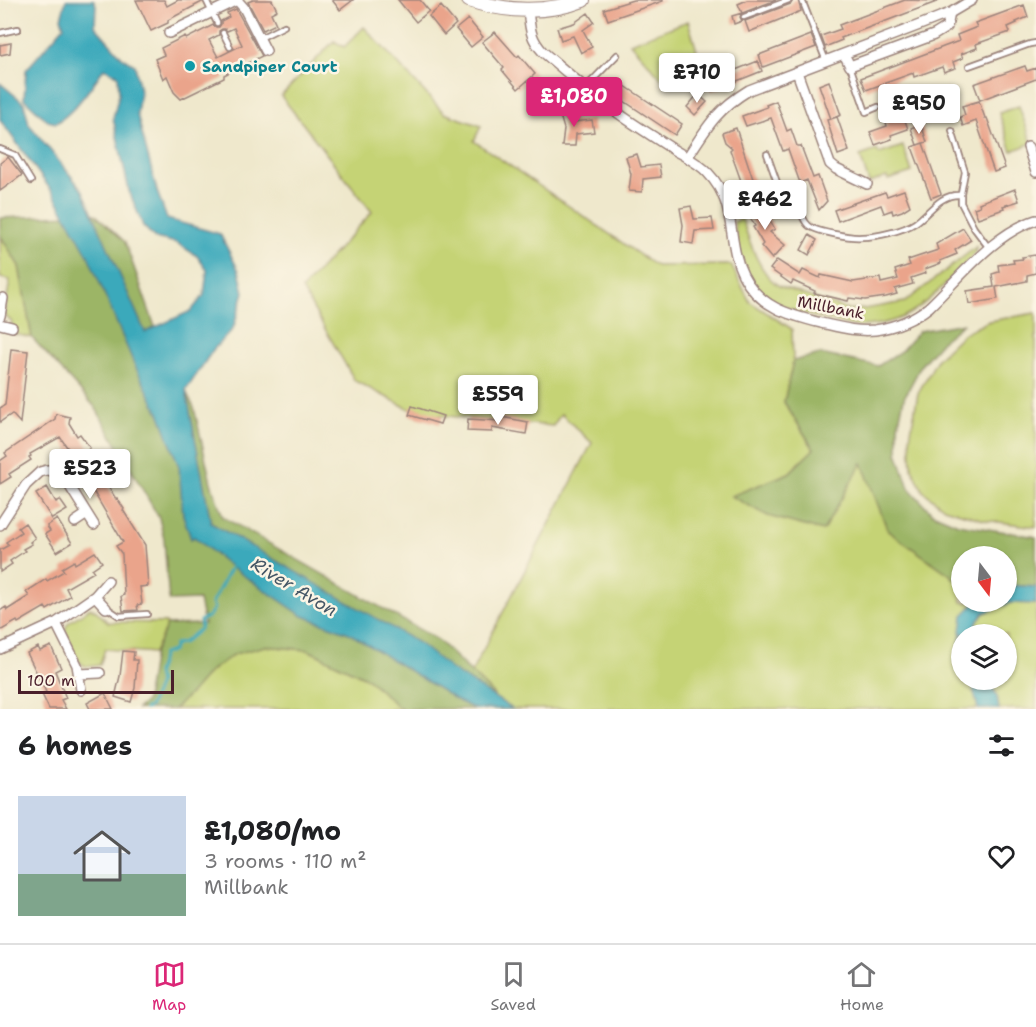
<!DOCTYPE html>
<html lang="en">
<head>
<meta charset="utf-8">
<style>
  body { margin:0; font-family:"Shantell Sans",sans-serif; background:#f6f6f6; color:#202124; height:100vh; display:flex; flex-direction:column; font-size:22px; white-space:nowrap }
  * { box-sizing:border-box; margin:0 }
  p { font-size:20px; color:#757577 }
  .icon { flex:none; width:33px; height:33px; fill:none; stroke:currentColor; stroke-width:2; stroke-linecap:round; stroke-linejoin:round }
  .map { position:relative; height:709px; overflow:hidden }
  .drawer { display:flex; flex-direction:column; background:#fff; flex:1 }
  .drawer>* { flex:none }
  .needle { width:39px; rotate:164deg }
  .fabs { position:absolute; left:951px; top:546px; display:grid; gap:12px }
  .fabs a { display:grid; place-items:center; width:66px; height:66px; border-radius:50%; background:#fff; box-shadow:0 2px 4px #0004; font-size:30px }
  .scale { position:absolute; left:18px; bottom:15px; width:156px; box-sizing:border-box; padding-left:6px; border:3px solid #4a1f2b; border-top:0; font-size:16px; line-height:21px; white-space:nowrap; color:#4a1f2b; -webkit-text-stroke:4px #fcf5e5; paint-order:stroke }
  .price { position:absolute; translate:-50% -51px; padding:0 14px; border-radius:6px; background:#fff; color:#222; font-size:20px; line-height:39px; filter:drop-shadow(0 2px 3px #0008) }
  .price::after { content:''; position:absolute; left:50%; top:36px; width:18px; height:14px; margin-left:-9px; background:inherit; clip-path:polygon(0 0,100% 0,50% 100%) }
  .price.active { background:#db2777; color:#fff }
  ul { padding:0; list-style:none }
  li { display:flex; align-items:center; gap:18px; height:150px; padding:0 18px }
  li+li { border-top:2px solid #e0e0e0 }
  li span { display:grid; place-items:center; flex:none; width:168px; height:120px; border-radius:0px; color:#555 }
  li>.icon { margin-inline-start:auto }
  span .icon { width:72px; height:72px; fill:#fffc; stroke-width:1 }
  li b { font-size:26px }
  h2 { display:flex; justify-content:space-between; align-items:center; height:72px; padding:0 18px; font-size:26px }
  .tabs { display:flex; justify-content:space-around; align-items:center; height:84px; border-top:2px solid #e0e0e0; background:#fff; font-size:16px; color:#757577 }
  .tabs a { display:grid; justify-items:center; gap:3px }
  .tabs .active { color:#db2777 }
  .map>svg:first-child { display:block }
</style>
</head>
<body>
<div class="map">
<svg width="1036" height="709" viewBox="0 0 1036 709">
  <rect width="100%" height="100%" fill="#fcf5e5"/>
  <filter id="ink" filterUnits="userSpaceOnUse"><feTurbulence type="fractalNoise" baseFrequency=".0167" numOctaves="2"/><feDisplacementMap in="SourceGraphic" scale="12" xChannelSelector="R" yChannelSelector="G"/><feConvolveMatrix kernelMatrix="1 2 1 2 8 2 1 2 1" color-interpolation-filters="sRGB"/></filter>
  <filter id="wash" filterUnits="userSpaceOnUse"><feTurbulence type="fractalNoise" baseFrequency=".008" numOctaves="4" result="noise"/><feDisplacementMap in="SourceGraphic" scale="24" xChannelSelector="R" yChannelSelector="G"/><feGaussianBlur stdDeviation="1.35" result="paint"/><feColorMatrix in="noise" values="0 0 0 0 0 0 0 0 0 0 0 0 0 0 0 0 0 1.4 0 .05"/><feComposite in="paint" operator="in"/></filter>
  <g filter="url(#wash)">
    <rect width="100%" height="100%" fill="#efe8cc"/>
    <path fill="#c5d375" stroke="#887950" stroke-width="1.5" d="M688 21 701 64 663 80 630 43Z
      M364 27 444 113 481 126 474 141 656 266 731 265 750 302 792 329 793 361 784 402 814 449 789 473 732 496 862 462 888 531 949 574 961 585 962 602H980L962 634V680H982L988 709H499L493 694 471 673 592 443 561 414 553 426 417 413 355 381 302 289 372 212 281 96 334 41 344 47Z
      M1019 106 1032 143 1012 151 999 113Z
      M903 146 912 172 888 180 887 177 869 183 860 156 877 150 879 154Z
      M742 219C749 240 759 274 779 286L848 310 864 309 905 302 976 247 975 253C953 275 931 303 903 317 889 323 873 326 858 326 850 326 842 323 835 321 809 315 779 310 759 290 740 273 738 246 734 222Z
      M0 235 19 266 32 338 10 333 12 322 4 315 10 280 0 278Z
      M1036 313V527L984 520 944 508 923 491 912 468 910 437 918 393 938 358 963 334 989 321Z
      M1010 603 1036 604V709H999L997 696 989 680H1006V634H978L976 623 984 613Z
      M90 608 95 610 108 622 166 623 167 625 154 653 105 649 100 665C95 666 91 667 86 666 75 664 69 639 65 629L68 623Z
      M265 646 308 650 368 679 401 709H174C194 691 209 668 233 655 242 650 255 649 265 646Z"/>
    <path fill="#9cb566" stroke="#736a48" stroke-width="1.5" d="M95 214 125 242 155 327 194 408 211 483 223 517 438 640 493 694 499 709H401L368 679 308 650 265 646 235 654 210 671 192 692 174 709H137L146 701 154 653 167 625 204 624 199 600 169 601 164 539 159 518 95 407 32 338 19 266 0 235V218Z
      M964 323 943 340 922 364 904 398 898 426V455L909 488 932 513 958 524 1036 537V587L1007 585 1006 556H962L961 585 949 574 888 531 862 463 823 531 768 516 731 496 789 473 814 449 784 402 793 361 820 354 878 366 901 351 919 331Z"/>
    <path fill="#3ba9bb" stroke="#426473" stroke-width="1.5" d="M66 0H94L96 5 95 26 123 58 135 65 140 92 137 114 157 191 167 219 220 234 239 271 244 292 233 329 213 350 186 390 211 523 419 643 452 670 513 709H475L460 702 349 633 303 616 231 567 194 537 191 539 183 515 179 467 160 415 135 366 87 253 53 193 0 120V83L24 103 29 124 83 191 145 332 191 311 204 295 207 270 197 256 177 243 155 238 143 226 129 191 113 118 119 94 118 75 104 68C93 85 74 113 56 123L48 121 24 99 26 70 64 26 61 18Z
      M1007 585 1036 587V604L1010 603 984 613 976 623 978 634H962L961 652 959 646 963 615 976 602H1006Z
      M971 680H989L997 696 999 709H978Z"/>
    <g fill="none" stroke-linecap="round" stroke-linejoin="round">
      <path stroke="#3ba9bb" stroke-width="3" d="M145 709 150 706 159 683 157 673 163 654 173 651 175 644 183 643 200 629 201 624 200 621 209 616 214 608 212 603 232 565"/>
    </g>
    <g id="blocks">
      <path fill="#eaa48b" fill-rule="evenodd" d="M136 0H164L167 6 178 0H202V2L168 20V23L151 31Z
        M253 0H272L277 10 271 13 276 24 263 30 248 2Z
        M332 0H353L340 10Z
        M398 0H420L429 11 416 22Z
        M633 0H663V1L608 20 604 9Z
        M747 0H776L742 13 740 17 742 21 734 24 732 16 742 13 738 4Z
        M793 0H798L801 11 749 32 745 21 791 4Z
        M905 0 939 1 841 38 842 40 825 47 821 36 841 29 839 25Z
        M1024 5 1028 17 1016 22 1017 23 1008 27 1010 32 976 44 977 48 961 54 963 58 953 62 955 68 944 72 942 67 914 77 913 73 866 90 861 78 959 41 957 35 977 27 975 23Z
        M441 6 456 24 444 35 429 16Z
        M236 9 262 56 224 75V78L181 99 174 92 167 76 163 79 155 59 164 55 161 48 185 36 186 39 213 25 216 27H219L221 24V21L229 17 227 13ZM234 28 242 45 218 57 209 40 219 35V31L222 29H225L227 31Z
        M588 13 594 22 583 30 592 47 581 53 573 36 561 40 557 28 574 23Z
        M468 19 483 37 471 47 456 29Z
        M495 32 517 57 519 55 535 74 518 89 502 70 504 68 482 42Z
        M811 35 816 47 763 67 759 55Z
        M11 43 10 53 0 55V45Z
        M758 61 762 71 712 91 708 81Z
        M1025 66 1027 71 1036 68V79L980 100 974 84Z
        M829 81 841 115 831 119 819 85Z
        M619 82 682 124 675 135 612 93Z
        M698 94 707 102 695 115 687 107Z
        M776 101 787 131 791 129 797 146H801L813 178 818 176 827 201 819 210 807 180 800 183 788 149 783 151 771 118 746 126 742 116 767 107 766 105Z
        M979 101 985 118H987L1005 168 994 172 976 121 963 126 960 117 965 115 962 106Z
        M570 109 574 122 592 120 594 132 576 134 575 146H562L564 129 559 112Z
        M903 115 908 129 891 135 892 139 875 145 870 132 887 126 886 122Z
        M837 117 849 151 838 155 827 120Z
        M921 124 927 142 917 145 911 128Z
        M736 128 757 191 746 195 730 150 732 148 725 142 722 133Z
        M923 143 941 194 931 198 912 147Z
        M637 154 641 167 659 165 661 177 643 179 642 192 629 191 631 174 626 157Z
        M8 157 22 175 0 191V163Z
        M1015 189 1019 201 1003 206 1004 208 1001 209V210L978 218 974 208 980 206 979 203Z
        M904 190 910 206 902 211 893 214 892 210 884 213 881 205 838 221 834 210 885 192 887 196Z
        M691 206 694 219 712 218 714 230 695 231 693 244 681 242 683 225 680 208Z
        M753 206 769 209 766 214 775 229 770 232 785 245 772 259 761 246 763 244 753 227 755 226 745 210Z
        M963 228 971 240 955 250 957 254 940 261 941 263 925 269 926 273 911 278 913 284 895 289 897 294 886 297 865 300 849 298 848 301 814 293 815 291 793 281 791 284 770 269 777 260 800 275 803 270 820 278 821 275 853 282 880 278 881 283 898 279 895 270 910 265 908 260 938 250 936 244Z
        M809 235 817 240 809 255 801 250Z
        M1035 255 1036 273 1027 275V281L996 287 998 299 969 304 967 291 994 287 992 274 999 272 998 265 1014 263 1013 260 1023 259 1022 257Z
        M11 349 28 351 20 423 12 414 0 422V408L5 405Z
        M412 406 443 416 440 424 409 415Z
        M56 414 70 417 69 423 77 436 80 434 90 448 88 450 89 454 105 479 104 480 116 499 117 498 124 509 123 510 145 545 148 586 140 587 142 604 137 605 138 610 123 611 121 596 124 595 122 554 116 546 123 542 79 467 80 466 60 437 30 454 31 456 29 457 31 460 9 474 11 477 0 484V461L7 456 5 453 55 419Z
        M501 417 528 422 526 434 492 428V432L467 431 468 419 501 421Z
        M47 487 56 502 60 500 67 510 52 519 36 494Z
        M57 519 72 543 57 552 45 534 50 531 47 526Z
        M25 523 35 538 30 542 32 544 23 549 25 551 10 561 12 564 0 572V550L9 545 6 542 21 532 18 528Z
        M95 552 102 562 92 569 94 572 66 588 70 596 47 610 45 607 18 623 17 621 0 631V611L6 607 7 610 29 596 26 592 46 579 47 581 64 571 62 568 74 561 75 564Z
        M51 646 61 668 55 671 66 698 61 700 66 709H49L42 694 46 692 27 653 38 647 40 651Z
        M123 651 134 652 133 660H137L135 688 131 702 115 697 120 676Z
        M105 693 113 709H90L87 703Z"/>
    </g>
  </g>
  <g filter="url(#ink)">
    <use href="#blocks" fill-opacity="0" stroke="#9c847c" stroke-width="1.5"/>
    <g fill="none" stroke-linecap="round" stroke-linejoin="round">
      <defs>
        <path id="lane" d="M206 0 217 23
          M802 0 826 61
          M744 17 789 0
          M0 33 18 29
          M223 33 230 47
          M260 38 284 26
          M850 66 866 112 878 107
          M969 66 1030 44 1036 43
          M585 88 617 55
          M952 131 965 172 961 193V203L974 228 989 248
          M0 149 15 155 31 181
          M767 154 779 188
          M726 203C735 201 745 201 754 198 762 195 771 188 779 188 800 188 797 215 808 225 815 232 852 238 862 237 876 237 903 231 915 223 930 213 939 194 960 195
          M107 608 119 616 147 614"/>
        <path id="street" d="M237 0 244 8 266 51
          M528 10C530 28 530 38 543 52 571 76 598 100 628 120 644 131 659 140 674 150 686 157 699 163 708 173 738 204 726 241 743 275 759 307 789 315 821 323 839 327 856 332 875 330 895 327 913 320 929 307 961 277 993 234 1036 220
          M169 33 237 0
          M844 54 850 66 934 35 947 27 950 13
          M797 72 830 164 836 169 867 184
          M1028 147 1036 172
          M687 158C707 127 716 110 749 90L917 26 950 13 972 0
          M0 316 3 298
          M0 324 12 327
          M75 522 87 514
          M0 525 26 485 40 472 47 470 54 471 66 480 94 525
          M95 596 106 608
          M56 623 77 665 81 690
          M0 649 56 623 95 596 108 581
          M79 674 100 673"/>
        <path id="secondary" d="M469 0C505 12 547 14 583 0"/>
      </defs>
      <use href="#lane" stroke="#9c847c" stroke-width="8"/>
      <use href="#street" stroke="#9c847c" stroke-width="12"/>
      <use href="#secondary" stroke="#9c847c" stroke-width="16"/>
      <use href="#lane" stroke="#fff" stroke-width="4.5"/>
      <use href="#street" stroke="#fff" stroke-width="9"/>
      <use href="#secondary" stroke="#fff" stroke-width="14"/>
    </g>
  </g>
  <circle fill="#0f9aa8" stroke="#fcf5e5" stroke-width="2" cx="190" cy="66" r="6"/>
  <g text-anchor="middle" stroke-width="5" stroke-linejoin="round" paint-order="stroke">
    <g font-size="16" font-weight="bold" fill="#0d838f" stroke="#fcf5e5" text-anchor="start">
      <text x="202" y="72">Sandpiper Court</text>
    </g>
    <g font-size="16" fill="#4a1f2b" stroke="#fcf5e5">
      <text transform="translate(831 307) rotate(11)" y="6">Millbank</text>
    </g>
    <g font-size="18" font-style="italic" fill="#445665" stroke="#fcf5e5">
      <text transform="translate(294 587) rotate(31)" y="6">River Avon</text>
    </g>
  </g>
</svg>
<div class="fabs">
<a><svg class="needle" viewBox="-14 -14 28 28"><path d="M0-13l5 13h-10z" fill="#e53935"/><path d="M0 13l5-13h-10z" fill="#757577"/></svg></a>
<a><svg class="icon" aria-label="layers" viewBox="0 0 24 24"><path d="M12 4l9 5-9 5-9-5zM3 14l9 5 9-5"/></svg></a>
</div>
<div class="scale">100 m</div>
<b class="price" style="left:697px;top:104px">£710</b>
<b class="price active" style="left:574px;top:128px">£1,080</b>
<b class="price" style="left:919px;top:135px">£950</b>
<b class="price" style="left:765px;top:231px">£462</b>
<b class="price" style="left:498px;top:426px">£559</b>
<b class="price" style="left:90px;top:500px">£523</b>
</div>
<section class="drawer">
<h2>6 homes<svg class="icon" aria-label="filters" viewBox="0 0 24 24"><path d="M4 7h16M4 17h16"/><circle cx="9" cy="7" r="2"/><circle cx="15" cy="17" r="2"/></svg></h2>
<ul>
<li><span style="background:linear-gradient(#c9d6e8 65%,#7fa58c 0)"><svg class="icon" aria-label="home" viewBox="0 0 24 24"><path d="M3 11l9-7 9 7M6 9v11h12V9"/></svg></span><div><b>£1,080/mo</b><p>3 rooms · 110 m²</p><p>Millbank</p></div><svg class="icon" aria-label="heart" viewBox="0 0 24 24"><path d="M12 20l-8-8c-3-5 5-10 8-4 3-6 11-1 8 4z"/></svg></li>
</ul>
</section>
<nav class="tabs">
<a class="active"><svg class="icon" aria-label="map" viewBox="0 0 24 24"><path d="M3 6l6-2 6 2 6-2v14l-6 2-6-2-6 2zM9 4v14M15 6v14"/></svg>Map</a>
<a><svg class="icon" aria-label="saved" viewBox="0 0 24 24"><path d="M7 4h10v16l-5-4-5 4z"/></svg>Saved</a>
<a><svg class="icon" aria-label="home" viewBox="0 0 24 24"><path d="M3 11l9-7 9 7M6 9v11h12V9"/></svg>Home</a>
</nav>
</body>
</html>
